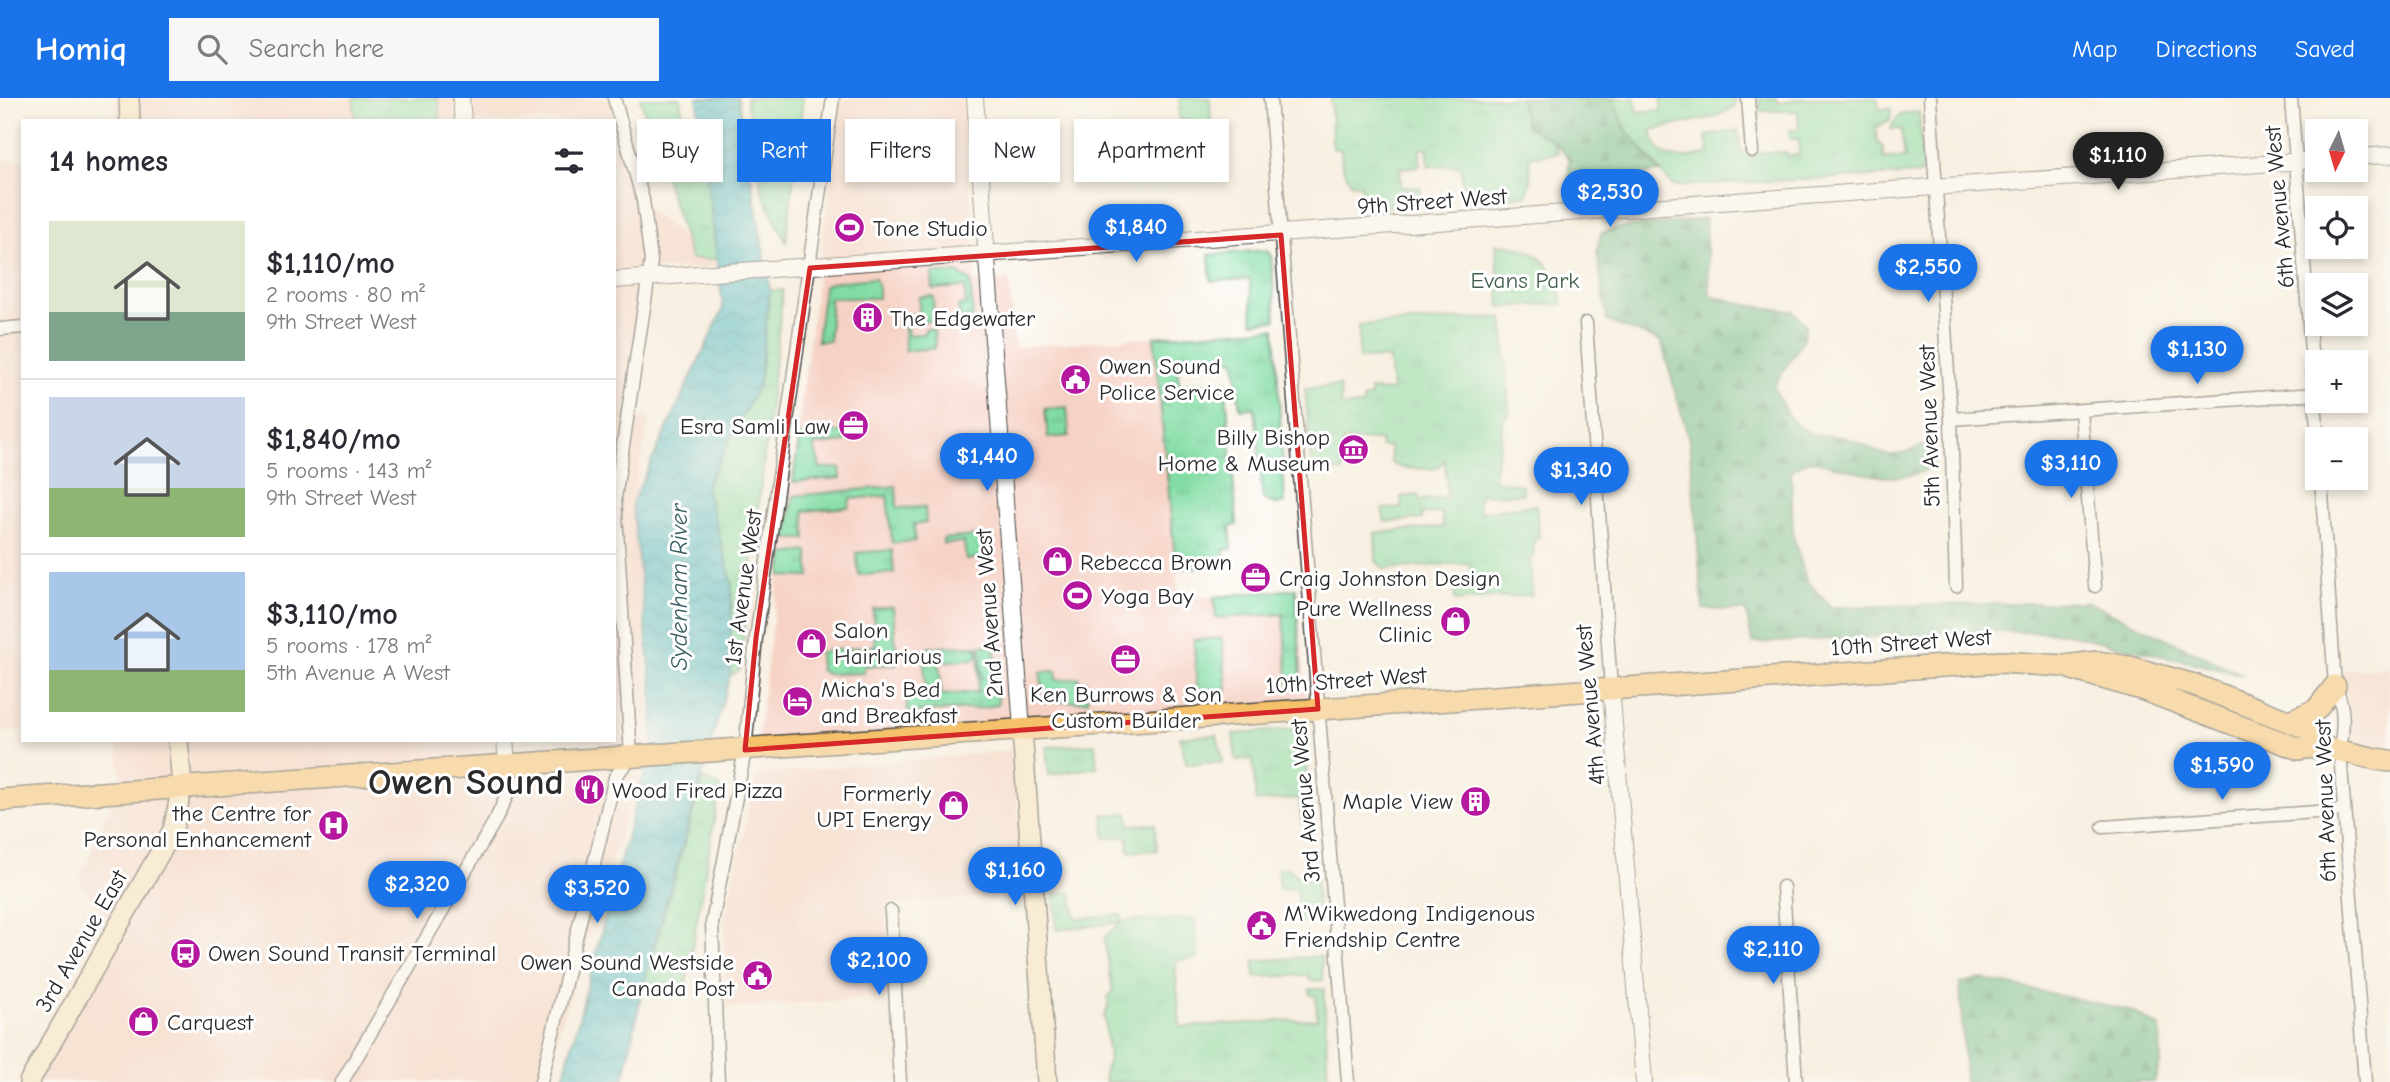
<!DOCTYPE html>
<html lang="en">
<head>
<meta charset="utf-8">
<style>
  body { margin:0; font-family:"Comic Neue",sans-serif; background:#f7f7f7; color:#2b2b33; height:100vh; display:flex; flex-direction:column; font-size:26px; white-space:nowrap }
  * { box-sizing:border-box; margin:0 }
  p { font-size:23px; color:#7c7c81 }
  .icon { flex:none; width:38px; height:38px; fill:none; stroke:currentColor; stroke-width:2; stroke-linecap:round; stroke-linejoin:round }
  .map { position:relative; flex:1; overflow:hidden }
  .side { position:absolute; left:21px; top:21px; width:595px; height:623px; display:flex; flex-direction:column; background:#fff; border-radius:0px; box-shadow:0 4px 10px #0003 }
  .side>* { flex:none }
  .top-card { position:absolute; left:637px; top:21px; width:665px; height:63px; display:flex; gap:14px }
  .needle { width:46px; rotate:185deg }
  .fabs { position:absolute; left:2305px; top:21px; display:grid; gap:14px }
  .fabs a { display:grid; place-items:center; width:63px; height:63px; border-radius:0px; background:#fff; box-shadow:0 4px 10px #0003; font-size:35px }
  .price { position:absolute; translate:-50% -60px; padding:0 16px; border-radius:24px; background:#1a73e8; color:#fff; font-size:23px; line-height:46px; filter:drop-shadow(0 2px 4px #0008) }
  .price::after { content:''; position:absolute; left:50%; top:42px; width:21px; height:16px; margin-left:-10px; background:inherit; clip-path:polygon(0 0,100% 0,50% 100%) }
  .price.active { background:#222; color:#fff }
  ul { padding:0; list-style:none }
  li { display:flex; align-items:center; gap:21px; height:175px; padding:0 28px }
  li+li { border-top:2px solid #e1e1e2 }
  li span { display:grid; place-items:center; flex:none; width:196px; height:140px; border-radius:0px; color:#555 }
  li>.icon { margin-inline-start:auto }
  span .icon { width:84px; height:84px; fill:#fffc; stroke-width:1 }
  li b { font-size:30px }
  h2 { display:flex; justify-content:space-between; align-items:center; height:84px; padding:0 28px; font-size:30px }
  .chip { padding:0 24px; border-radius:0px; background:#fff; box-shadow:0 4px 10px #0003; font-size:24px; line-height:63px }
  .chip.active { background:#1a73e8; color:#fff }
  header { display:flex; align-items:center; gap:42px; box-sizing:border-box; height:98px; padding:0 35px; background:#1a73e8; color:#fff }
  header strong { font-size:33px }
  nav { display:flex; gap:38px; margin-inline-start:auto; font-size:24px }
  .search { width:490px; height:63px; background:#f7f7f7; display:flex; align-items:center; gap:18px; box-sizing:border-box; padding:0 24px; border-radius:0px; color:#7c7c81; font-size:26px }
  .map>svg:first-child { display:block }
</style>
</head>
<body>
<header>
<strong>Homiq</strong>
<div class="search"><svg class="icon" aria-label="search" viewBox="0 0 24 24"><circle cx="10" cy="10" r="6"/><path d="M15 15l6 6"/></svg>Search here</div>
<nav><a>Map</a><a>Directions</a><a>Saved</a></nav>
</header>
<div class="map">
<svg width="2390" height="984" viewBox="0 0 2390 984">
  <defs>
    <pattern id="grass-tufts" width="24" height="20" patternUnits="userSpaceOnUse" patternTransform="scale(1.75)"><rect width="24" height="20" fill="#81dca3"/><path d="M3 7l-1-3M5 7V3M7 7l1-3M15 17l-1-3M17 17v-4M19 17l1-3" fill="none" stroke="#70bd8c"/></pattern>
    <pattern id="forest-firs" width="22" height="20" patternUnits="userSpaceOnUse" patternTransform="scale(1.75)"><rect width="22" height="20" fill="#68bc89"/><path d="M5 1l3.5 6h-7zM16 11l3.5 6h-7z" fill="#569970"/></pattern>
    <pattern id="water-waves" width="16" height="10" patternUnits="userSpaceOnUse" patternTransform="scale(1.75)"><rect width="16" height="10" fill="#4fbcc9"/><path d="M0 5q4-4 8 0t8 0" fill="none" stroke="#4299a3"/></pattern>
  </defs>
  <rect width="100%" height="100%" fill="#fff"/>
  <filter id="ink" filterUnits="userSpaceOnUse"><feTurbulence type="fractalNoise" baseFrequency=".0143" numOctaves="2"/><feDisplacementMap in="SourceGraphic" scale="14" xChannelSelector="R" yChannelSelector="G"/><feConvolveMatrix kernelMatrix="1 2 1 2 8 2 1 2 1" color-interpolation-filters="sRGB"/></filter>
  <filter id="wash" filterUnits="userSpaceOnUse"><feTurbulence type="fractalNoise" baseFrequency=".00686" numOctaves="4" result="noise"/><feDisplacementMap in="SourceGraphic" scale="28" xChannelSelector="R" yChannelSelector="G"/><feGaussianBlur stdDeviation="1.57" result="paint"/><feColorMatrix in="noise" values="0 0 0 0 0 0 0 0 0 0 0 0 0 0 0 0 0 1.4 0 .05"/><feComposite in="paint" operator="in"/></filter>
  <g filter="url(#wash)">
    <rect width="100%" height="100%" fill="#f8f0e2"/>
    <path fill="#f6d2c4" d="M116 0H610L638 102 718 169 646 172 625 314 650 320 632 405 653 652 636 686 543 984H16L111 822 79 783 120 683 117 642H614V23H118Z
      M841 0H964L975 185 1009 182 1015 249 1154 239 1179 501 1296 491 1307 605 757 645Z
      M23 61V632L0 634V62Z
      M2390 569V654L2353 651 2343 572Z
      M1014 652 1023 796 886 806 888 899 727 910 724 824 756 677Z"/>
    <path fill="url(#grass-tufts)" stroke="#568467" stroke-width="2" d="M353 0H438L440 22 356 23Z
      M640 0H680L687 42 704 53 717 161H691Z
      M746 0H803L786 144 762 93Z
      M1179 0H1210L1212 51 1197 70 1181 71 1180 31 1193 30V22H1179Z
      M1331 0H1520L1526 28 1552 42 1558 55 1529 59 1531 82 1527 97 1481 101 1464 95 1461 68H1428V50H1420V68L1400 70 1401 89H1421L1419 106 1373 109 1362 106 1361 86H1351L1342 67 1341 52 1332 50Z
      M1612 0H1635L1637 14 1661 12V1L1735 0V9L1714 19 1651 32C1658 67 1680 61 1709 56L1706 38 1738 32 1741 55 1786 54 1787 58 1799 57V41H1790V32L1799 31 1798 13H1760L1759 0H1777L1778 5 1807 0H1877L1879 11H1891L1890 22 1876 29 1877 44 1883 49V60H1905L1901 31H1891C1897 15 1903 15 1919 14L1923 71 1920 76 1673 88 1626 32Z
      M1496 146C1538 148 1555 167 1563 206L1500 209Z
      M1265 152 1271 157 1276 222 1253 224 1250 181 1211 183 1209 157Z
      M932 175H957L970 182 973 220 960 221 958 208 966 207 965 189 933 191Z
      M875 180 878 190V200H830V243H817L824 188 830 184Z
      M770 192H783L740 572 730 578 732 485 706 388 759 286Z
      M933 198 934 222 907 225 908 237 924 236 925 231H934L935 250 905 253 904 216H919V199Z
      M1503 219 1509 315 1502 322C1504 344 1495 361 1494 383L1522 387 1523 396 1479 397V414L1536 407 1539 439 1533 442 1534 455 1530 463 1532 497 1455 503 1453 485 1471 483 1470 465 1384 471 1376 463 1375 435 1443 429 1442 415 1422 416V421L1385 424 1382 411 1402 410 1401 399 1418 397 1419 402 1447 400 1445 362 1435 371 1402 370 1391 365 1390 349 1381 348 1380 342H1343V373L1312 376 1305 290 1340 288 1341 308H1363V300L1370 299V292L1392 293 1389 260 1359 261V227Z
      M1275 230 1285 405 1275 406 1263 401 1255 310 1240 311 1235 261 1177 266 1179 287 1204 285 1205 294 1226 293 1237 427 1230 428 1232 451 1223 452 1225 467 1176 471 1154 239Z
      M1067 309 1069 338 1048 340 1045 311Z
      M844 334 846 344 814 347 820 370H840L841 380 793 384 800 336Z
      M896 388 897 410 925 409 926 425 914 426 915 443 892 445 887 398 850 401 849 409 804 413 806 441H786L794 398Z
      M986 437 988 458 966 462 964 444 943 446V441Z
      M892 452 894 475 859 477 856 455Z
      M808 453 810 479 781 478 784 456Z
      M1296 491 1301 578 1300 583 1289 588 1283 516 1216 520 1214 499Z
      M893 509 897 566 864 568V575L826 576 820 572 819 556 824 553 875 548 873 511Z
      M1222 540 1227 593 1197 594 1194 542Z
      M995 547 998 606 984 610 908 615 906 599 926 597 924 566H929L928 549 977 548 978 558 974 561 939 564 942 597 978 594 979 561 982 582 980 548Z
      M1056 573 1057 582 1079 580V584L1087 583 1088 603 1045 604 1040 574Z
      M1294 631 1304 637 1310 722 1301 724 1299 700 1256 704 1253 661 1236 662 1233 636Z
      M1217 637 1223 664 1187 666 1179 639Z
      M1095 646 1097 669 1049 677 1046 649Z
      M703 681 720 688 686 887 644 885Z
      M1128 715 1130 727 1155 726 1157 752 1129 754 1127 738 1105 740 1103 717Z
      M1288 770 1299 780 1316 779 1318 824 1299 825 1297 791H1279L1278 771Z
      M1071 794 1076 821 1121 817 1122 823 1195 821 1198 860 1175 863 1180 929 1317 921 1316 898 1310 897V891H1324L1328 984H1105L1104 975 1109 961 1104 917 1108 910V900L1113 893 1104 840 1121 824 1056 832 1054 796Z
      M1321 858 1323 882 1310 883 1309 877 1255 879 1254 863Z"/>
    <path fill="url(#forest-firs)" stroke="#4a745a" stroke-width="2" d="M1520 0H1612L1626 32 1660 74 1568 87 1569 60 1552 42 1526 28Z
      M1705 121 1710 197 1752 208 1793 213 1806 227 1803 242 1774 288C1781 307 1792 331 1814 336 1825 338 1836 337 1846 340 1887 354 1881 367 1927 346L1933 368C1896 393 1849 369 1809 362L1791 373 1793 437 1806 482 1831 509 2088 504 2244 577 2064 535 1990 533 1752 545 1746 513 1703 511 1689 342 1661 243 1607 223 1597 153 1601 135 1618 130Z
      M1982 881 2129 912 2160 929 2161 963 2154 984H1965L1960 885Z"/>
    <path fill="url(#water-waves)" stroke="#3d747a" stroke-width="2" d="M697 0H738L770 192 759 286 706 388 732 485 730 578 644 885 623 984H562L640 687 653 658 652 591 632 405 723 211Z"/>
  </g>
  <g filter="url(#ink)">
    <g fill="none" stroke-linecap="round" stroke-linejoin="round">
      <defs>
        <path id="minor" d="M1270 0 1348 984
          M1748 0 1752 53
          M1930 0 1951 321 1956 488
          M2291 0 2318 341
          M1586 225 1611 590
          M0 231 23 229
          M2081 313 2095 488
          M1951 321 2315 296
          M2321 380 2335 588C2346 610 2343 631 2340 655L2365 984
          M2103 729 2344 712
          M1783 789 1796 984
          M891 813 900 984
          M342 984 496 721 509 693 507 665
          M541 984 615 679 631 659 615 400 651 163 643 102 614 0
          M718 984 712 825 745 652 756 540 833 0"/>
        <path id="tertiary" d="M461 0 463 23
          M975 0 1022 631
          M2356 59 2390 57
          M614 182 2317 62
          M1611 590 1644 984
          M505 642 507 665"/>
        <path id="secondary" d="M129 0 130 23
          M1022 631 1047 984
          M29 984 173 732 182 688 178 642"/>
        <path id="primary" d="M2072 571 2144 592 2299 651C2329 645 2359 660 2390 663
          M2289 623 2316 612 2335 588
          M0 702 2001 564 2064 568 2098 564 2130 569 2195 587 2308 631 2319 647"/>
      </defs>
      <use href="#minor" stroke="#4a4946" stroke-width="15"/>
      <use href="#tertiary" stroke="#4a4946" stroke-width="18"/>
      <use href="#secondary" stroke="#4a4946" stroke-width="22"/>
      <use href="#primary" stroke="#4a4946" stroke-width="24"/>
      <use href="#minor" stroke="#fff" stroke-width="12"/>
      <use href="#tertiary" stroke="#fff" stroke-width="16"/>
      <use href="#secondary" stroke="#fbe6c4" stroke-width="19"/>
      <use href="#primary" stroke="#f5c16b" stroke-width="21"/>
    </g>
  </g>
  <path d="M0 0H2390V984H0ZM1281 137 1318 611 745 652 756 540 810 170Z" fill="#f8f0e2" fill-opacity=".55" fill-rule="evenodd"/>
  <path fill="none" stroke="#d62828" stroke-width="5" stroke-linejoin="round" d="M1281 137 1318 611 745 652 756 540 810 170Z"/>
  <defs>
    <symbol id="stadium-disc" viewBox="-11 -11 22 22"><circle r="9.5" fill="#b5179e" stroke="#fff"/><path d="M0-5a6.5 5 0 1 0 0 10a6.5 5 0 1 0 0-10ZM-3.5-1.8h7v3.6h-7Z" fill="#fff"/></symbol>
    <symbol id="building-disc" viewBox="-11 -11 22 22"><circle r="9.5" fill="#b5179e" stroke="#fff"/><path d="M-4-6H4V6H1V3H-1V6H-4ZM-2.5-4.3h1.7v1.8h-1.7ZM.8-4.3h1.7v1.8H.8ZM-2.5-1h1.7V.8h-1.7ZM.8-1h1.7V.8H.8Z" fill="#fff"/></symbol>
    <symbol id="civic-disc" viewBox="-11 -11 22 22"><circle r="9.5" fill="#b5179e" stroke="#fff"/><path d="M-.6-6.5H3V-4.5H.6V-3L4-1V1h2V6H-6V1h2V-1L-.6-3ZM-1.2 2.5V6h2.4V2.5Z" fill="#fff"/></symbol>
    <symbol id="office-disc" viewBox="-11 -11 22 22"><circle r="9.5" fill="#b5179e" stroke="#fff"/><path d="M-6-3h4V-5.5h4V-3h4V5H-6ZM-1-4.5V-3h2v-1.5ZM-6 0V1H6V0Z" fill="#fff"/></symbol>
    <symbol id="museum-disc" viewBox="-11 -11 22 22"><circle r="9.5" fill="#b5179e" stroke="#fff"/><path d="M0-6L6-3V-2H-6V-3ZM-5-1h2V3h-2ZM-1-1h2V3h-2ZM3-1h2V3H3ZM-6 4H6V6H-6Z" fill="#fff"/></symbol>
    <symbol id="shop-disc" viewBox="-11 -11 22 22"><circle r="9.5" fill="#b5179e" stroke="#fff"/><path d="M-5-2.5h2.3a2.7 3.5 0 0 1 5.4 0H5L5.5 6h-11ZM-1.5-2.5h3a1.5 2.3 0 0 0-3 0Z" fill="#fff"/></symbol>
    <symbol id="hotel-disc" viewBox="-11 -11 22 22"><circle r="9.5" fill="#b5179e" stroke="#fff"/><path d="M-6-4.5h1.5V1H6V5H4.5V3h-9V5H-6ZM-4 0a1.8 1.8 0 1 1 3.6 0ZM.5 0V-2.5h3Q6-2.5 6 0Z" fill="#fff"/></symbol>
    <symbol id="restaurant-disc" viewBox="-11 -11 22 22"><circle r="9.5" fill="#b5179e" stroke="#fff"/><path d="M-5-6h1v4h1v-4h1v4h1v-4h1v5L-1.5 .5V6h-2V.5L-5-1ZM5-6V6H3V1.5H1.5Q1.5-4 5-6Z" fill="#fff"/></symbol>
    <symbol id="hospital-disc" viewBox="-11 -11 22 22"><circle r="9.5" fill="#b5179e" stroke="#fff"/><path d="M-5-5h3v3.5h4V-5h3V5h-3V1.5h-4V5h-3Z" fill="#fff"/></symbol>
    <symbol id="bus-disc" viewBox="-11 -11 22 22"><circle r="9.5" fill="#b5179e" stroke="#fff"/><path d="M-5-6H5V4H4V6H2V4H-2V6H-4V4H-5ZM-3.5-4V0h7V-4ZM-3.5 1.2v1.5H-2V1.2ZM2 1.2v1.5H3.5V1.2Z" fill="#fff"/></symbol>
  </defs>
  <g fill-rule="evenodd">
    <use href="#stadium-disc" x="832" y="112" width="35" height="35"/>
    <use href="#building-disc" x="850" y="202" width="35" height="35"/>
    <use href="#civic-disc" x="1058" y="264" width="35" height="35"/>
    <use href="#office-disc" x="836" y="310" width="35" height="35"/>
    <use href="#museum-disc" x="1336" y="334" width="35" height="35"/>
    <use href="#shop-disc" x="1040" y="446" width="35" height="35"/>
    <use href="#office-disc" x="1238" y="462" width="35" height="35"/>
    <use href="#stadium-disc" x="1060" y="480" width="35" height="35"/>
    <use href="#shop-disc" x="1438" y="506" width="35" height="35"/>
    <use href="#shop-disc" x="794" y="528" width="35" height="35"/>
    <use href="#office-disc" x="1108" y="544" width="35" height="35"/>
    <use href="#hotel-disc" x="780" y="586" width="35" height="35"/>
    <use href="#restaurant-disc" x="572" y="674" width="35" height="35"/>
    <use href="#building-disc" x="1458" y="686" width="35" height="35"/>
    <use href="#shop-disc" x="936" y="690" width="35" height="35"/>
    <use href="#hospital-disc" x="316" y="710" width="35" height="35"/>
    <use href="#civic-disc" x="1244" y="810" width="35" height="35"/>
    <use href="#bus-disc" x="168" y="838" width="35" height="35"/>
    <use href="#civic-disc" x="740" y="860" width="35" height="35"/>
    <use href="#shop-disc" x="126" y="906" width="35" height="35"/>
  </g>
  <g text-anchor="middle" stroke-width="6" stroke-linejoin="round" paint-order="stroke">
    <g font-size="23" fill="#2b2b2b" stroke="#fff">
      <text transform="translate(1432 103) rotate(-4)" y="8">9th Street West</text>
      <text transform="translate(2279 109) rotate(-95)" y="8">6th Avenue West</text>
      <text transform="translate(1929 328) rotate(-92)" y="8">5th Avenue West</text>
      <text transform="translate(743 489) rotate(-82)" y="8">1st Avenue West</text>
      <text transform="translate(989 515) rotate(-94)" y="8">2nd Avenue West</text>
      <text transform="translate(1911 544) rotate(-4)" y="8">10th Street West</text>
      <text transform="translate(1346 582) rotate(-4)" y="8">10th Street West</text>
      <text transform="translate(1590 607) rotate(-95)" y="8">4th Avenue West</text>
      <text transform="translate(1305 703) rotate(-95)" y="8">3rd Avenue West</text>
      <text transform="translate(2325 703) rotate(-92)" y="8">6th Avenue West</text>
      <text transform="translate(81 843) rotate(-60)" y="8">3rd Avenue East</text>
    </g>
    <g font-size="23" fill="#2b2b2b" stroke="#fff" text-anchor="start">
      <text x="873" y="138">Tone Studio</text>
      <text x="890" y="228">The Edgewater</text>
      <text x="1099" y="276">Owen Sound<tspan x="1099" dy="26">Police Service</tspan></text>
      <text x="830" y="336" text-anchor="end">Esra Samli Law</text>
      <text x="1330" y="347" text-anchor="end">Billy Bishop<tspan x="1330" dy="26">Home &amp; Museum</tspan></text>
      <text x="1080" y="472">Rebecca Brown</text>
      <text x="1279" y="488">Craig Johnston Design</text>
      <text x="1101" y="506">Yoga Bay</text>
      <text x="1432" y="518" text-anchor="end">Pure Wellness<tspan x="1432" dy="26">Clinic</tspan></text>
      <text x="834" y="540">Salon<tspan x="834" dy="26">Hairlarious</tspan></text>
      <text x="821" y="599">Micha's Bed<tspan x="821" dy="26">and Breakfast</tspan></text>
      <text x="1126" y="604" text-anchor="middle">Ken Burrows &amp; Son<tspan x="1126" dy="26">Custom Builder</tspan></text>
      <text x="612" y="700">Wood Fired Pizza</text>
      <text x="931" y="703" text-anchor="end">Formerly<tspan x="931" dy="26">UPI Energy</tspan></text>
      <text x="1453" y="711" text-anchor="end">Maple View</text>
      <text x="311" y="723" text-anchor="end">the Centre for<tspan x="311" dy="26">Personal Enhancement</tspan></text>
      <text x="1284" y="823">M’Wikwedong Indigenous<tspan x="1284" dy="26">Friendship Centre</tspan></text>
      <text x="208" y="863">Owen Sound Transit Terminal</text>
      <text x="734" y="872" text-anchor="end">Owen Sound Westside<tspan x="734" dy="26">Canada Post</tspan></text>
      <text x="167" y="932">Carquest</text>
    </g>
    <g font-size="23" fill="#45604f" stroke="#fff">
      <text x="1525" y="190">Evans Park</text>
    </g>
    <g font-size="24" font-style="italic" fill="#385e62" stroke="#fff">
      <text transform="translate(679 489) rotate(-90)" y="8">Sydenham River</text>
    </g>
    <g font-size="37" font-weight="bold" fill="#2b2b2b" stroke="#fff">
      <text x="466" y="696">Owen Sound</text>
    </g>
  </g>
</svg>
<div class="fabs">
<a><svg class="needle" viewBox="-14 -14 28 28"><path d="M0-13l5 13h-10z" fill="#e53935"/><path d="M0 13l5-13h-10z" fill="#7c7c81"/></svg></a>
<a><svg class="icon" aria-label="locate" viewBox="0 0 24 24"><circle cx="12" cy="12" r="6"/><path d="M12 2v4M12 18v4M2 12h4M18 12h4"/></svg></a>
<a><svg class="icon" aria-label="layers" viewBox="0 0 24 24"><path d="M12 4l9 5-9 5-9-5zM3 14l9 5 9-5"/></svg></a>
<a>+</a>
<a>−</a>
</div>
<b class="price active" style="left:2118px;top:94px">$1,110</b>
<b class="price" style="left:1610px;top:131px">$2,530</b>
<b class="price" style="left:1136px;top:166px">$1,840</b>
<b class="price" style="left:1928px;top:206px">$2,550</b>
<b class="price" style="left:2197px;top:288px">$1,130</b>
<b class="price" style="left:987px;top:395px">$1,440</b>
<b class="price" style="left:2071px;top:402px">$3,110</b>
<b class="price" style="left:1581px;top:409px">$1,340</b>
<b class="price" style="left:2222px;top:704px">$1,590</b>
<b class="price" style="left:1015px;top:809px">$1,160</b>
<b class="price" style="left:417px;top:823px">$2,320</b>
<b class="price" style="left:597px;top:827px">$3,520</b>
<b class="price" style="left:1773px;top:888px">$2,110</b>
<b class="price" style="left:879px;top:899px">$2,100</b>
<div class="top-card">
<a class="chip">Buy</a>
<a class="chip active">Rent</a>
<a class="chip">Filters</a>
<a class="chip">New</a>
<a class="chip">Apartment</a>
</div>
<section class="side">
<h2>14 homes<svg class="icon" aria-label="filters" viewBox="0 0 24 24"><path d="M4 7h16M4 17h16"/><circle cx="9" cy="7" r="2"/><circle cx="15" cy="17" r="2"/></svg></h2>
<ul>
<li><span style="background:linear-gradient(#dfe7d0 65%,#7fa58c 0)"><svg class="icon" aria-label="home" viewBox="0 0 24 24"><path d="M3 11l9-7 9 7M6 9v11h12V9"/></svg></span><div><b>$1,110/mo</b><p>2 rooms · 80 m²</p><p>9th Street West</p></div></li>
<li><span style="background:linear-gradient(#c9d6e8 65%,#8fb573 0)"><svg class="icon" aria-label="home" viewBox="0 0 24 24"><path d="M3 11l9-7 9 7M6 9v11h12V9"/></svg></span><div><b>$1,840/mo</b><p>5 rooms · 143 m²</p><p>9th Street West</p></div></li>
<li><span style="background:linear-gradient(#a9c7e8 70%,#8fb573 0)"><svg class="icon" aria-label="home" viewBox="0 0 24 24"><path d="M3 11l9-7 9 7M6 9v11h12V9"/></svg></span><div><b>$3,110/mo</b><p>5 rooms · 178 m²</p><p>5th Avenue A West</p></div></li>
</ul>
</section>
</div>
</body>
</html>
